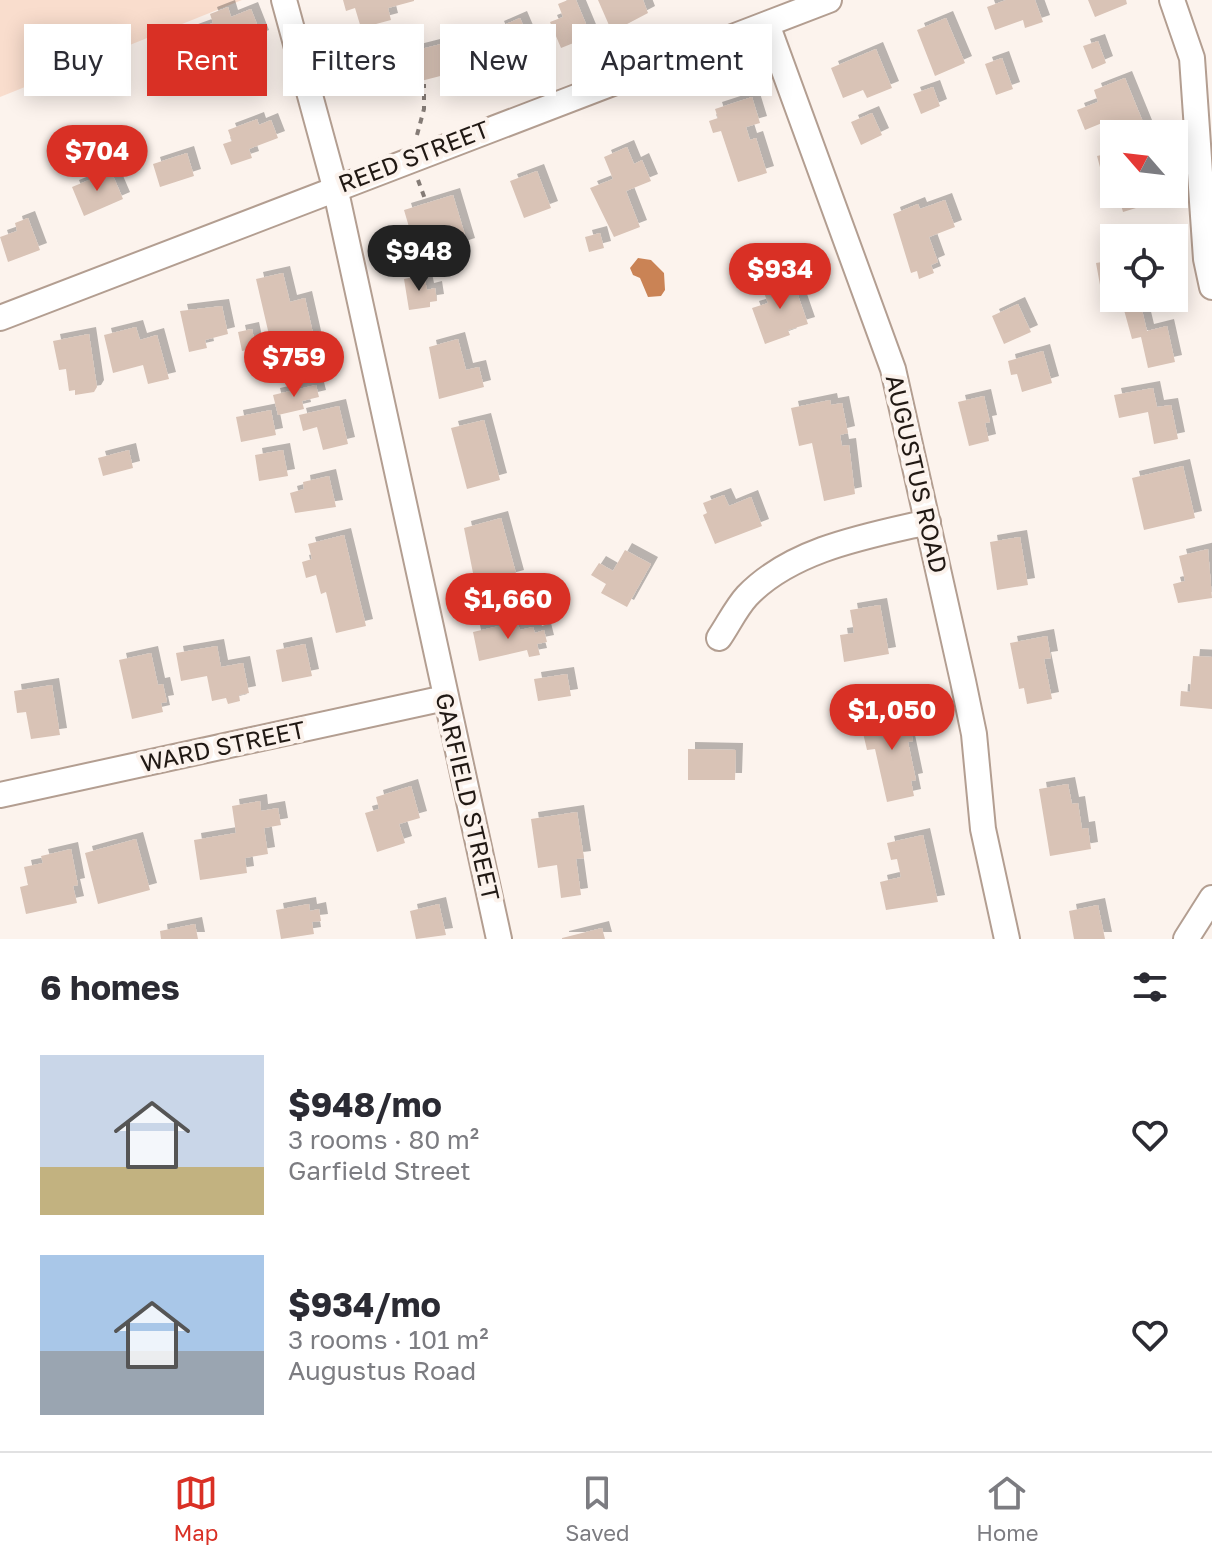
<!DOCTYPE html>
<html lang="en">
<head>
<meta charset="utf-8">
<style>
  body { margin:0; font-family:"Golos Text",sans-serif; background:#f2f2f3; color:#2b2b33; height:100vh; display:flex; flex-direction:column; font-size:30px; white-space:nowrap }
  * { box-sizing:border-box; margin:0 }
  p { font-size:26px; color:#7c7c81 }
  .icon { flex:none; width:44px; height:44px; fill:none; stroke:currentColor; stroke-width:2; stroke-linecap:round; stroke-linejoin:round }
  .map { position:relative; height:939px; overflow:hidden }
  .sheet { display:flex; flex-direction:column; background:#fff; flex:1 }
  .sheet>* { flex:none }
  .hud { position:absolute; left:24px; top:24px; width:800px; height:72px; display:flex; gap:16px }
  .needle { width:52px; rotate:298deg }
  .buttons { position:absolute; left:1100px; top:120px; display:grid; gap:16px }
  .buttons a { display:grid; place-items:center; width:88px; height:88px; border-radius:0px; background:#fff; box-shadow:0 4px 20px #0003; font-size:40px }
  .price { position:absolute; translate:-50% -68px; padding:0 18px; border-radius:28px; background:#d93025; color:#fff; font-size:26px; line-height:52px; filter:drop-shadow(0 2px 4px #0008) }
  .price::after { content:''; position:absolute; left:50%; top:48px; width:24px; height:18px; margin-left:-12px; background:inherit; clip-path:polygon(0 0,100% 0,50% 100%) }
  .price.active { background:#222; color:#fff }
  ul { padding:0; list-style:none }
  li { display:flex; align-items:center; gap:24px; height:200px; padding:0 40px }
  li span { display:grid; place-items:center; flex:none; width:224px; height:160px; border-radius:0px; color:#555 }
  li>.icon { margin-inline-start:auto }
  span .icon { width:96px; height:96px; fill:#fffc; stroke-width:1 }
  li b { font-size:34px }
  h2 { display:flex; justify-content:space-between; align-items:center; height:96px; padding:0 40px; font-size:34px }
  .tag { padding:0 28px; border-radius:0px; background:#fff; box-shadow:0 4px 20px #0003; font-size:28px; line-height:72px }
  .tag.active { background:#d93025; color:#fff }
  .tabs { display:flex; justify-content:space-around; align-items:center; height:112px; border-top:2px solid #e1e1e2; background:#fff; font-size:22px; color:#7c7c81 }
  .tabs a { display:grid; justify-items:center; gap:4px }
  .tabs .active { color:#d93025 }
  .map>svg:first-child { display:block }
</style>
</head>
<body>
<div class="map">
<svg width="1212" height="939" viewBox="0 0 1212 939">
  <defs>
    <filter id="shadow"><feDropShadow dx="7" dy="-7" stdDeviation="0" flood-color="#0004"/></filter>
  </defs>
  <rect width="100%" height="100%" fill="#fcf3ed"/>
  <path fill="#f9ddcd" d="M0 0H242L0 97Z"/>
  <path fill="#ca8355" d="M638 258 651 260 664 273 665 290 661 296 648 297 640 278 633 275 630 268Z"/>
  <path fill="#d9c3b6" filter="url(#shadow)" d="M343 0H414V1L388 8 391 20 361 28 355 8 346 11Z
    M568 0H576L591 36 561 48 550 22 563 17 558 4Z
    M598 0H643L648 13 612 32Z
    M1006 0H1035L1043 22 1025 28 1023 20 995 30 987 7Z
    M1088 0H1126L1127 4 1095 17Z
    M228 7 231 17 251 9 262 37 214 55 219 67 187 78 172 38 213 23 210 14Z
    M520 18 535 53 512 63 497 28Z
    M946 18 965 63 935 76 917 30Z
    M1098 41 1106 63 1092 69 1083 46Z
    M445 43 452 73 382 91 374 61Z
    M876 49 892 88 867 98 863 90 843 98 831 68Z
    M1002 58 1013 89 996 95 985 64Z
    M1125 78 1145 127 1123 134 1118 123 1109 126 1107 121 1085 130 1077 110 1098 102 1094 90Z
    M933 87 940 106 921 114 913 94Z
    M752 97 760 123 746 127 750 140 756 138 767 173 738 182 721 131 713 133 709 121 718 118 715 109Z
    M872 113 882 135 861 145 851 122Z
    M257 119 259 125 271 120 278 138 249 149 252 158 231 165 223 144 232 141 228 130Z
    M627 147 634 164 642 160 651 181 626 191 640 227 614 237 590 188 613 179 604 157Z
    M1114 152V174L1112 168 1101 171 1097 156Z
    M187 153 194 176 160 187 153 164Z
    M111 171 123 199 84 216 72 187Z
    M537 171 551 208 524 218 510 181Z
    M1118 194H1152V195L1134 200 1136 208 1123 212Z
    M453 195 468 245 419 261 404 210Z
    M945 200 955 227 929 237 938 262 931 265 934 273 919 279 917 271 911 273 893 214 918 204 920 209Z
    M28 218 40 250 8 262 0 237 17 231 15 223Z
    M600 233 604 248 589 252 585 237Z
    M1114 245V294L1111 295 1108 283 1100 285 1096 263 1108 261 1105 248Z
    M283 273 290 302 305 298 315 342 273 352 256 279Z
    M424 275 427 290 435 288 437 301 430 302V307L409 310 404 279Z
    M792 278 808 324 788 330 790 335 765 344 752 308 768 303 762 288Z
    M1018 304 1031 332 1004 344 992 316Z
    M222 306 228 334 205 340 207 348 189 352 180 311Z
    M1141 306 1147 331 1167 326 1175 362 1148 368 1141 337 1132 339 1124 310Z
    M136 327 140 340 157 335 169 379 148 384 143 365 113 373 104 335Z
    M252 329 256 348 242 351 238 332Z
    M89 334 97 387 94 392 75 395V390L69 391 66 369 59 370 53 341Z
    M458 339 466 370 479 367 484 387 439 399 429 347Z
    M1043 351 1052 383 1022 392 1017 374 1011 375 1008 361Z
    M316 385 319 397 302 401 304 409 278 415 273 395Z
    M1153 388 1157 407 1171 405 1178 439 1154 444 1148 412 1119 418 1114 395Z
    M984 396 990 422 985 423 989 441 969 446 958 402Z
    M830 400 831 405 842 403 848 433 840 435 842 446 849 445 855 494 824 501 812 443 799 446 791 408Z
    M339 406 348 444 323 450 317 427 303 431 299 415Z
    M271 410 276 435 241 442 236 417Z
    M484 420 500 480 467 489 451 428Z
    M129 450 133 468 103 476 98 458Z
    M283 450 288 476 259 481 255 455Z
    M1183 466 1195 518 1144 530 1132 478Z
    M329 476 336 507 295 513 290 493 304 489 303 482Z
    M724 495 729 506 751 497 762 526 715 544 703 515 707 513 703 503Z
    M501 518 517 577 476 588 464 528Z
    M344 535 366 626 336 633 326 592 321 594 316 575 306 578 302 562 312 559 308 544Z
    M1020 537 1028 585 997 590 990 542Z
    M1208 549 1212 598 1178 603 1173 584 1185 581 1179 556Z
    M625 550 651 564 627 607 601 593 606 584 591 575 599 563 613 571Z
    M880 605 889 654 844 662 840 635 854 633 850 610Z
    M517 622 520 630 533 627 535 633 544 630 547 642 537 644 540 655 529 657 527 650 479 661 473 632Z
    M1047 636 1051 658 1044 659 1052 699 1027 704 1024 688 1019 689 1010 643Z
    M305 644 312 676 282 682 276 650Z
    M217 646 221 667 243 663 249 693 239 695 240 701 228 704 226 698 212 701 207 676 181 681 176 653Z
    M151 653 158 685 163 684 167 702 161 703 163 712 132 719 119 660Z
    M1193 656 1212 657V709L1180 706 1181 691 1190 692Z
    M567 674 571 696 538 701 534 679Z
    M52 685 60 735 31 739 26 712 17 713 14 691Z
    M906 709 913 741 908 742 916 780 911 781 914 796 887 802 875 749 867 750 860 720Z
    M688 749 736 750 735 780H688Z
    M1068 784 1072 804 1078 803 1082 829 1088 828 1091 849 1050 856 1039 789Z
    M411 786 420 818 399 824 405 843 377 852 365 813 379 809 376 797Z
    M260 801 261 811 278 808 281 825 264 828 268 854 245 858 247 873 200 880 194 840 236 833 232 806Z
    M577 812 584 858 576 859 581 895 561 898 557 865 538 868 531 819Z
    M923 835 938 902 886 910 880 882 901 877 897 859 891 860 887 843Z
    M136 839 150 890 98 904 85 853Z
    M71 849 78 885 73 886 77 903 26 914 20 887 28 885 24 867 43 863 41 856Z
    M309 904 310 911 319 909 321 921 312 922 314 934 281 939 276 910Z
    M439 904 446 935 416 939 410 911Z
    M1098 905 1105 939H1074L1069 911Z
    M195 924 198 939H161L160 931Z
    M602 928 605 939H562V938Z"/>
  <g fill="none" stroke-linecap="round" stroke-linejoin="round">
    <defs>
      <path id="street" d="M284 0 335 187 499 939
        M1172 0 1192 58 1206 259 1212 287
        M767 24 893 369 963 681 974 734 983 829 1007 939
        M0 318 829 0
        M719 638C728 625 736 608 747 596 792 549 867 536 928 522
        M0 795 445 698
        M1186 939 1212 898"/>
    </defs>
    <use href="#street" stroke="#b39e91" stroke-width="28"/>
    <path stroke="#847b76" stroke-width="4" stroke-dasharray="6 6" stroke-linecap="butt" d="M417 135 424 109V84
      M418 180 425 199"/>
    <use href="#street" stroke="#fff" stroke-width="24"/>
  </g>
  <g text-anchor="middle" stroke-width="8" stroke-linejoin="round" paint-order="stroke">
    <g font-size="24" fill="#211914" stroke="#fcf3ed">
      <text transform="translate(414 157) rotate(-21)" y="8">REED STREET</text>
      <text transform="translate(916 474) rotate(77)" y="8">AUGUSTUS ROAD</text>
      <text transform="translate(223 747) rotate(-12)" y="8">WARD STREET</text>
      <text transform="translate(467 797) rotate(77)" y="8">GARFIELD STREET</text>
    </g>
  </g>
</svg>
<div class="buttons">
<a><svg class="needle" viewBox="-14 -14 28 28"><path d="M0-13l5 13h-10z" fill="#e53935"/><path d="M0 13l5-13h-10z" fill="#7c7c81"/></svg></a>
<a><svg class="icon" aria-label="locate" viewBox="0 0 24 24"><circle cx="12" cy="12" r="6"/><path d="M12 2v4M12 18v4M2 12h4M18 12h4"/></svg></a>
</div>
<b class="price" style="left:97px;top:193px">$704</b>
<b class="price active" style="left:419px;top:293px">$948</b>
<b class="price" style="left:780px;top:311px">$934</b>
<b class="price" style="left:294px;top:399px">$759</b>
<b class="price" style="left:508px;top:641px">$1,660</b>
<b class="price" style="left:892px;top:752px">$1,050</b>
<div class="hud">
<a class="tag">Buy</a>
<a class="tag active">Rent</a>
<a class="tag">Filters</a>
<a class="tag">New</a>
<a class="tag">Apartment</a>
</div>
</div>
<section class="sheet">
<h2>6 homes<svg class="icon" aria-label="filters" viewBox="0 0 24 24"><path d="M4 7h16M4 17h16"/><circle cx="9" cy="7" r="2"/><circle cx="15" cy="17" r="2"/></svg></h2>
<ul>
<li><span style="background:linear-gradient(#c9d6e8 70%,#c2b280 0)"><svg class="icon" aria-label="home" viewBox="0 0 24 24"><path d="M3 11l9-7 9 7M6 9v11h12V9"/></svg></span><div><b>$948/mo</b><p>3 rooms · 80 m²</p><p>Garfield Street</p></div><svg class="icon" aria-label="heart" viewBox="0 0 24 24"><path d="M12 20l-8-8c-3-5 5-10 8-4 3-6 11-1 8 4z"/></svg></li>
<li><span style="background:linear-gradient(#a9c7e8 60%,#9aa5b1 0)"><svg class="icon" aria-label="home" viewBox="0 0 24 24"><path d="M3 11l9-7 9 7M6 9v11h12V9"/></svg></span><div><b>$934/mo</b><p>3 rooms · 101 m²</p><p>Augustus Road</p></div><svg class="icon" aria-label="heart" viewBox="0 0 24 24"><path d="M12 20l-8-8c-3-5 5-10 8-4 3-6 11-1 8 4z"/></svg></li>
</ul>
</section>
<nav class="tabs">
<a class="active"><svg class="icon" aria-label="map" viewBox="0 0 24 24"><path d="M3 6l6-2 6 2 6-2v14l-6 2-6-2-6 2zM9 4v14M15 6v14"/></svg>Map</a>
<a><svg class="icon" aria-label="saved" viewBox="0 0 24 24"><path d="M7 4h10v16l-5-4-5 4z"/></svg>Saved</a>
<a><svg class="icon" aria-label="home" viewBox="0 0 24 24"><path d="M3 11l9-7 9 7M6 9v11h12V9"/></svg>Home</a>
</nav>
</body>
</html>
